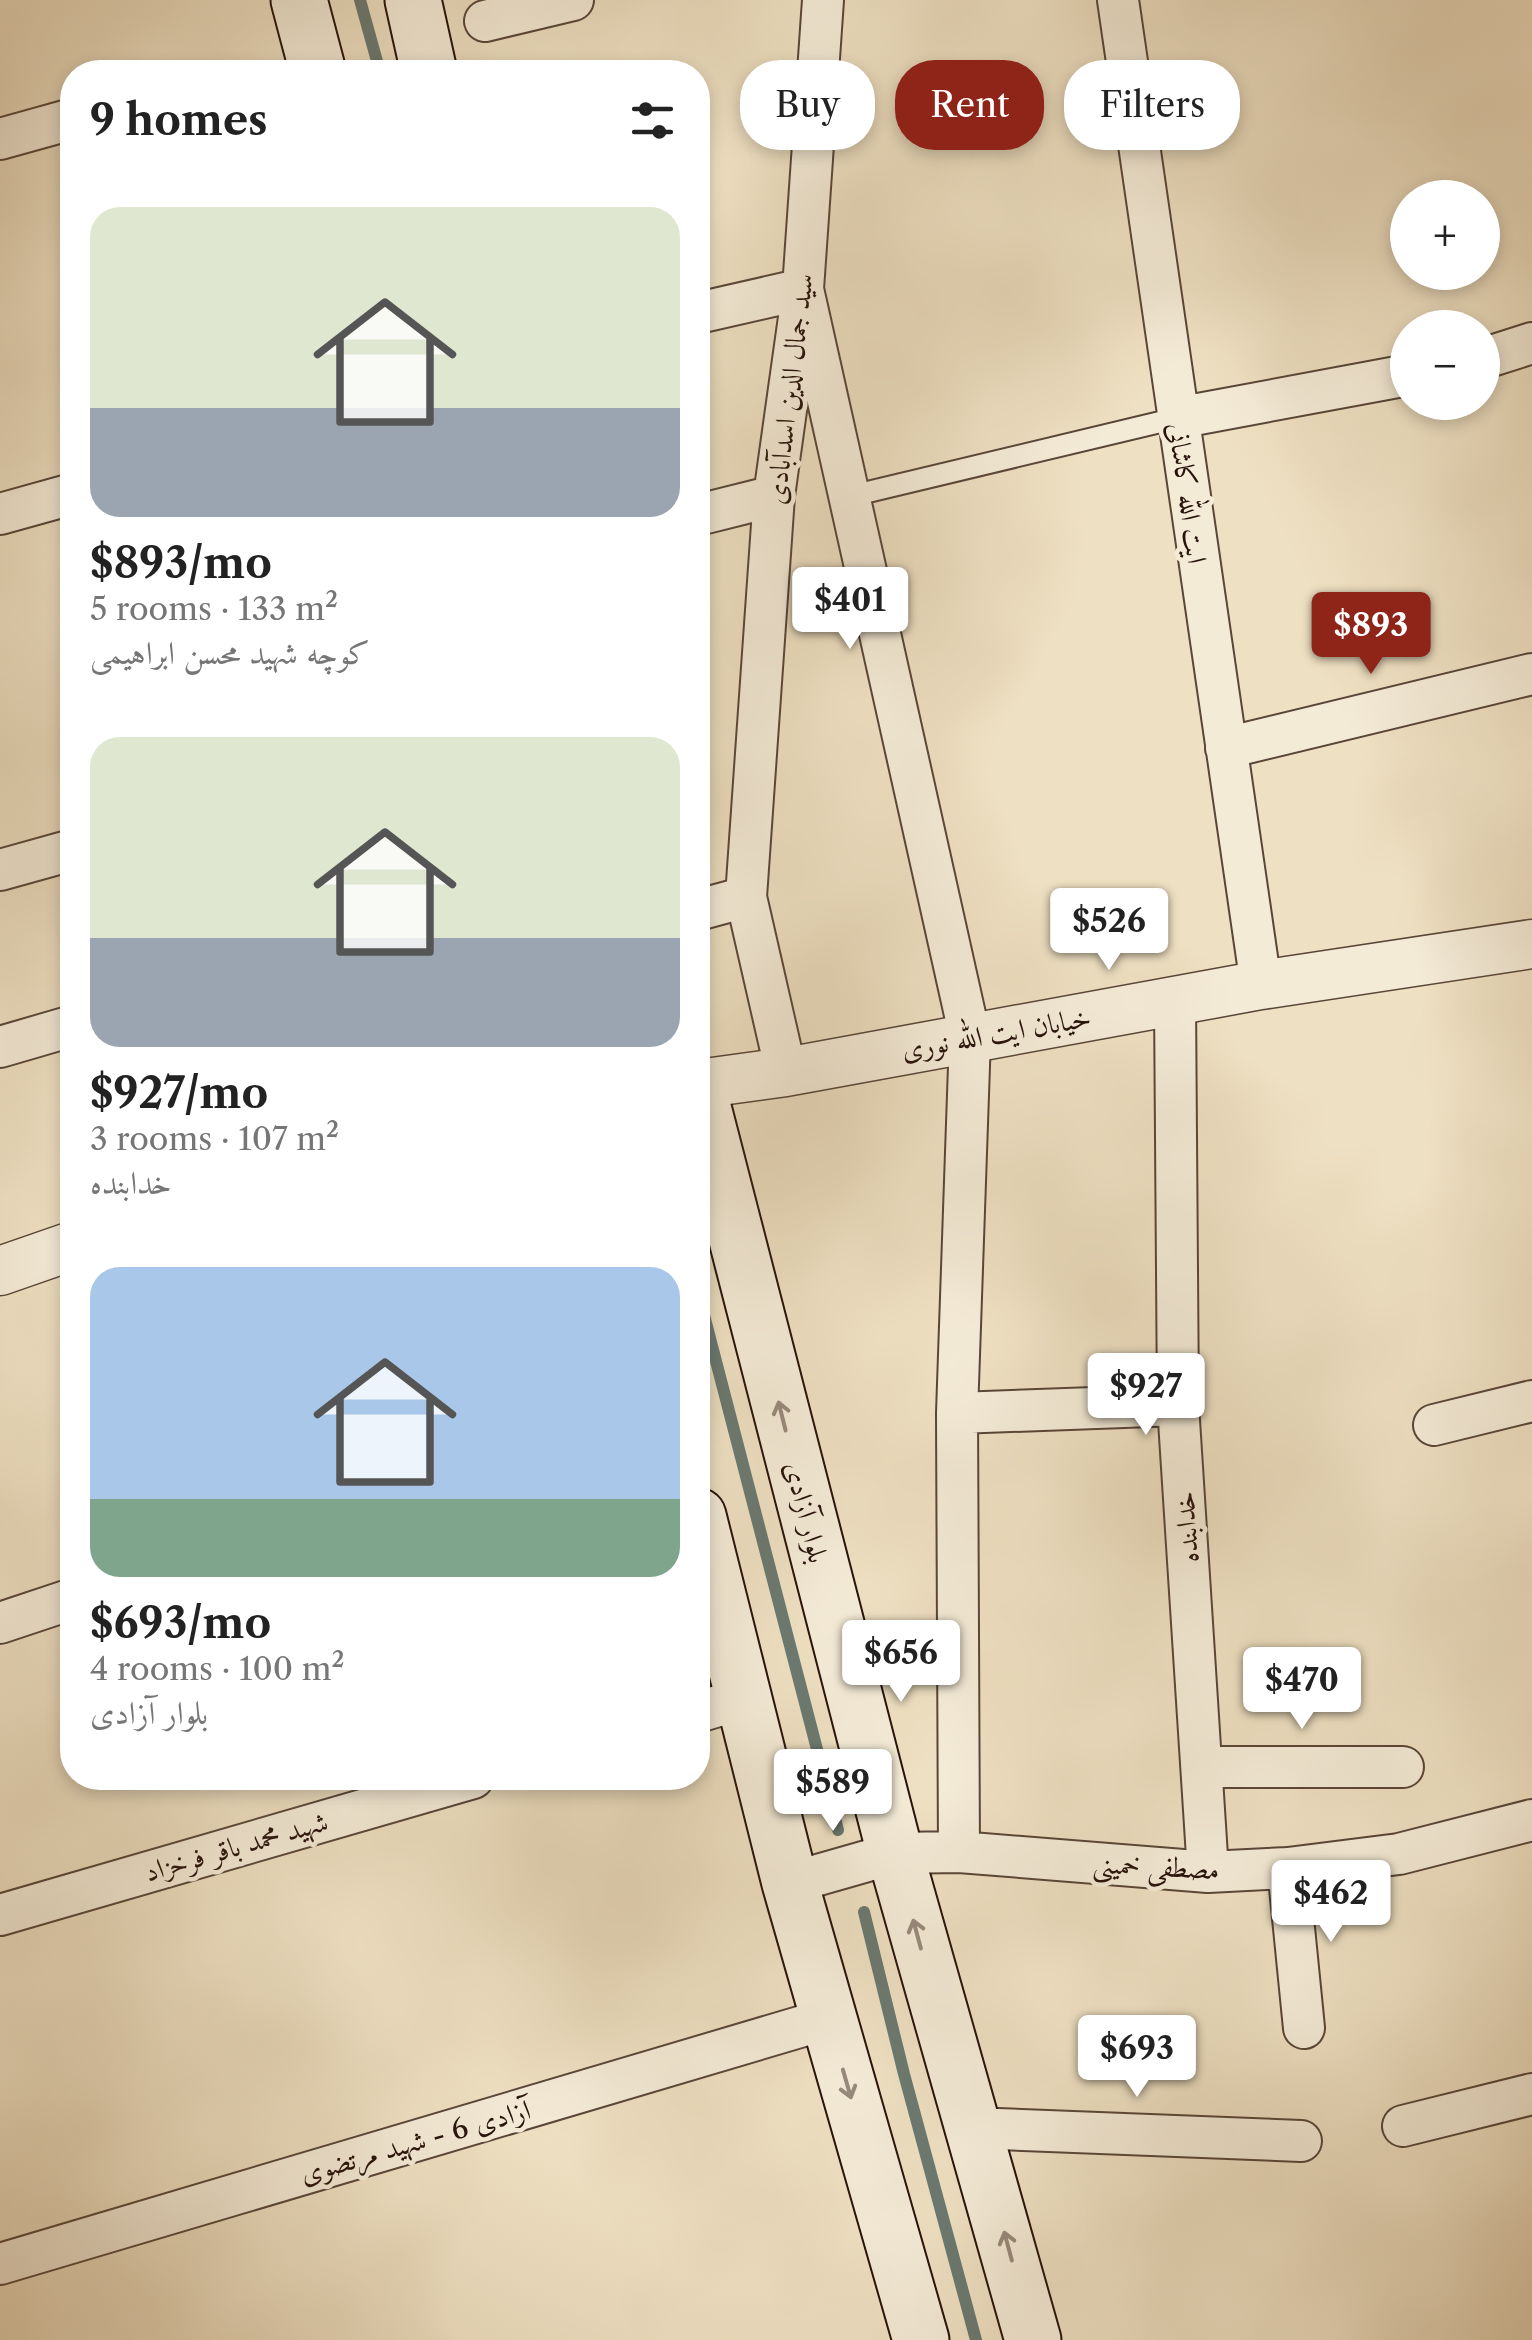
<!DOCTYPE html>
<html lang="en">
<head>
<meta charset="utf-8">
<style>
  body { margin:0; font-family:"Libre Caslon Text",Amiri,serif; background:#f6f6f6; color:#222; height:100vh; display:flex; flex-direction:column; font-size:38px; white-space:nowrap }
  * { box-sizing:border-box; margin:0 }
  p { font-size:32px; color:#767676 }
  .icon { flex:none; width:55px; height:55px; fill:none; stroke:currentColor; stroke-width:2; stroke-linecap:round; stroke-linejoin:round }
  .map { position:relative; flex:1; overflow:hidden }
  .panel { position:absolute; left:60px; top:60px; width:650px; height:1730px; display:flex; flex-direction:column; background:#fff; border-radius:40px; box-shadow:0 5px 15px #0003 }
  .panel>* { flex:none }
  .hud { position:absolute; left:740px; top:60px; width:640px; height:90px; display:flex; gap:20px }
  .buttons { position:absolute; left:1390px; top:180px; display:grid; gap:20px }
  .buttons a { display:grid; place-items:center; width:110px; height:110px; border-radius:50%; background:#fff; box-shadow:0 5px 15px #0003; font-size:50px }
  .price { position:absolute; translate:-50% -85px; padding:0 22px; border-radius:10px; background:#fff; color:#222; font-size:32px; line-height:65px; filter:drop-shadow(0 2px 5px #0008) }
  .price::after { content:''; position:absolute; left:50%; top:60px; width:30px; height:22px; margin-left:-15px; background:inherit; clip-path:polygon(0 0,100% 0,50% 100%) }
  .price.active { background:#8f2418; color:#fff }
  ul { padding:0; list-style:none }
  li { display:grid; align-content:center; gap:20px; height:530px; padding:0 30px }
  li span { display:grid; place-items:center; height:310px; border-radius:30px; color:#555 }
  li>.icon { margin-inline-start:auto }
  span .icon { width:180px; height:180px; fill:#fffc; stroke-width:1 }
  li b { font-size:42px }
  h2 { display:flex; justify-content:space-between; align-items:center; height:120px; padding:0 30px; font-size:42px }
  .pill { padding:0 35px; border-radius:40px; background:#fff; box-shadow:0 5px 15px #0003; font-size:35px; line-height:90px }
  .pill.active { background:#8f2418; color:#fff }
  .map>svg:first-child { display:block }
</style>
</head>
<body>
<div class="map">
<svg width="1532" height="2340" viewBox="0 0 1532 2340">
  <rect width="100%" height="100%" fill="#eee0c2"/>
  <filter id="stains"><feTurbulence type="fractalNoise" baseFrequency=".002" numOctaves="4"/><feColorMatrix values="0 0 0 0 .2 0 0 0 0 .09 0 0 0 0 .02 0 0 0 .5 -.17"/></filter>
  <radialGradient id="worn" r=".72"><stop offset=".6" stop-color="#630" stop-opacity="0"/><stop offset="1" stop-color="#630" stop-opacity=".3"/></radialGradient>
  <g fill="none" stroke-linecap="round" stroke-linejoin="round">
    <path stroke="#6b7971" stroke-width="12" d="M360 0 380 72
      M698 1292 838 1830
      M864 1912 904 2074 976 2340"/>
    <defs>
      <path id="service" d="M851 496 1177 418"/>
      <path id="minor" d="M1118 0 1261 985
        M485 21 573 0
        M0 139 72 119
        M698 313 803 289 970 1037 957 1413 959 1852
        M1482 359 1532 343
        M1177 418 1408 375
        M0 514 72 494
        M698 515 774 496
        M1226 748 1532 674
        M0 870 72 850
        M698 910 746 897
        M1175 1001 1178 1405 1208 1872
        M0 1047 72 1026
        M786 1072 746 897 774 496 803 289 823 0
        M957 1413 1178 1405
        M1434 1425 1532 1401
        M0 1623 72 1599
        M698 1712 745 1698
        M1202 1767H1403
        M1288 1868 1304 2028
        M790 1883 895 1853 959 1852 1208 1872 1288 1868 1399 1854 1532 1820
        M0 1915 473 1778
        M1403 2126 1532 2094
        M971 2128 1301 2141
        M0 2264 830 2018"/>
      <path id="tertiary" d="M698 1084 786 1072 1261 985 1532 944
        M0 1271 72 1246"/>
      <path id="secondary" d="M299 0 318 72
        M413 0 429 72
        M698 1088 895 1853 1033 2340
        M698 1516 790 1883 921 2340"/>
    </defs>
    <use href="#service" stroke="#594639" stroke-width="24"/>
    <use href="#minor" stroke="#594639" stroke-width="44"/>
    <use href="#tertiary" stroke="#594639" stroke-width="51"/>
    <use href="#secondary" stroke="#27130b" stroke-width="59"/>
    <path stroke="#27130b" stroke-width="6" stroke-dasharray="2.5 5" stroke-linecap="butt" d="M240 72 268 65"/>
    <use href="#service" stroke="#f4ebd7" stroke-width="20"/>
    <use href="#minor" stroke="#f4ebd7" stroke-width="40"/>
    <use href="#tertiary" stroke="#f4ebd7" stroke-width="48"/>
    <use href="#secondary" stroke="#f4ebd7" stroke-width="55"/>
  </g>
  <defs><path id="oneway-shaft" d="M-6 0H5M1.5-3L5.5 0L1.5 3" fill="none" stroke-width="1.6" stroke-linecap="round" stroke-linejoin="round" transform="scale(2.5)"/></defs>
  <g stroke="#988a7b">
    <use href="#oneway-shaft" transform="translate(782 1416) rotate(-104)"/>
    <use href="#oneway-shaft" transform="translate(917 1934) rotate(-105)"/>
    <use href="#oneway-shaft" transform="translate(847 2084) rotate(74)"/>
    <use href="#oneway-shaft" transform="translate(1008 2246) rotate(-105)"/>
  </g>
  <g text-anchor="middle" stroke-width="9" stroke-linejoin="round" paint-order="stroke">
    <g font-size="28" fill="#27130b" stroke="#f4ebd7">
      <text transform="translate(789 389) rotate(-83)" y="10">سید جمال الدین اسدآبادی</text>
      <text transform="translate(1188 493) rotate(82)" y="10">ایت الله کاشانی</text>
      <text transform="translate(996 1033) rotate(-10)" y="10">خیابان ایت الله نوری</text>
      <text transform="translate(807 1512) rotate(76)" y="10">بلوار آزادی</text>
      <text transform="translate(1186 1527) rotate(-94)" y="10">خدابنده</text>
      <text transform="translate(236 1846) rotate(-16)" y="10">شهید محمد باقر فرخزاد</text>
      <text transform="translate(1156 1866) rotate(3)" y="10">مصطفی خمینی</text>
      <text transform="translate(415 2141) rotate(-16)" y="10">آزادی 6 - شهید مرتضوی</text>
    </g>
  </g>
  <rect width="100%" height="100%" filter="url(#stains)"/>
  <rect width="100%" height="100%" fill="url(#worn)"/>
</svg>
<div class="buttons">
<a>+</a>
<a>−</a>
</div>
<b class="price" style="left:850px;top:652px">$401</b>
<b class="price active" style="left:1371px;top:677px">$893</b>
<b class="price" style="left:1109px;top:973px">$526</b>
<b class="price" style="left:1146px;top:1438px">$927</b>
<b class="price" style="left:901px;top:1705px">$656</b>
<b class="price" style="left:1302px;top:1732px">$470</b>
<b class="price" style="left:833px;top:1834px">$589</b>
<b class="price" style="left:1331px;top:1945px">$462</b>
<b class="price" style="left:1137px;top:2100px">$693</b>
<div class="hud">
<a class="pill">Buy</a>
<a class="pill active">Rent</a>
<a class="pill">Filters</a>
</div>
<section class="panel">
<h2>9 homes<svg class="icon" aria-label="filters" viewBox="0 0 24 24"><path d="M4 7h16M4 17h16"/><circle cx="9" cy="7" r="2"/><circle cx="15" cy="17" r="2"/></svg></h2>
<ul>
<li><span style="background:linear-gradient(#dfe7d0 65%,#9aa5b1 0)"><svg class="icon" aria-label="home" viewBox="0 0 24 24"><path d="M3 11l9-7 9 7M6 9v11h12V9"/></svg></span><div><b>$893/mo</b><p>5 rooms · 133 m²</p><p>کوچه شهید محسن ابراهیمی</p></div></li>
<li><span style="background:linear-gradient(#dfe7d0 65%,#9aa5b1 0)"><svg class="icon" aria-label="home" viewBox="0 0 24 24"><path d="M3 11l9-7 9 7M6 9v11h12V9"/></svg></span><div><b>$927/mo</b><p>3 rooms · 107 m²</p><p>خدابنده</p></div></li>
<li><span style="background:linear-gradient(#a9c7e8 75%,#7fa58c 0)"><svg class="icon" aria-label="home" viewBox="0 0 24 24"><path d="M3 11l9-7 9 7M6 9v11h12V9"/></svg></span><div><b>$693/mo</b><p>4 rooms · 100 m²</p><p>بلوار آزادی</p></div></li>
</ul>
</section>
</div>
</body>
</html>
